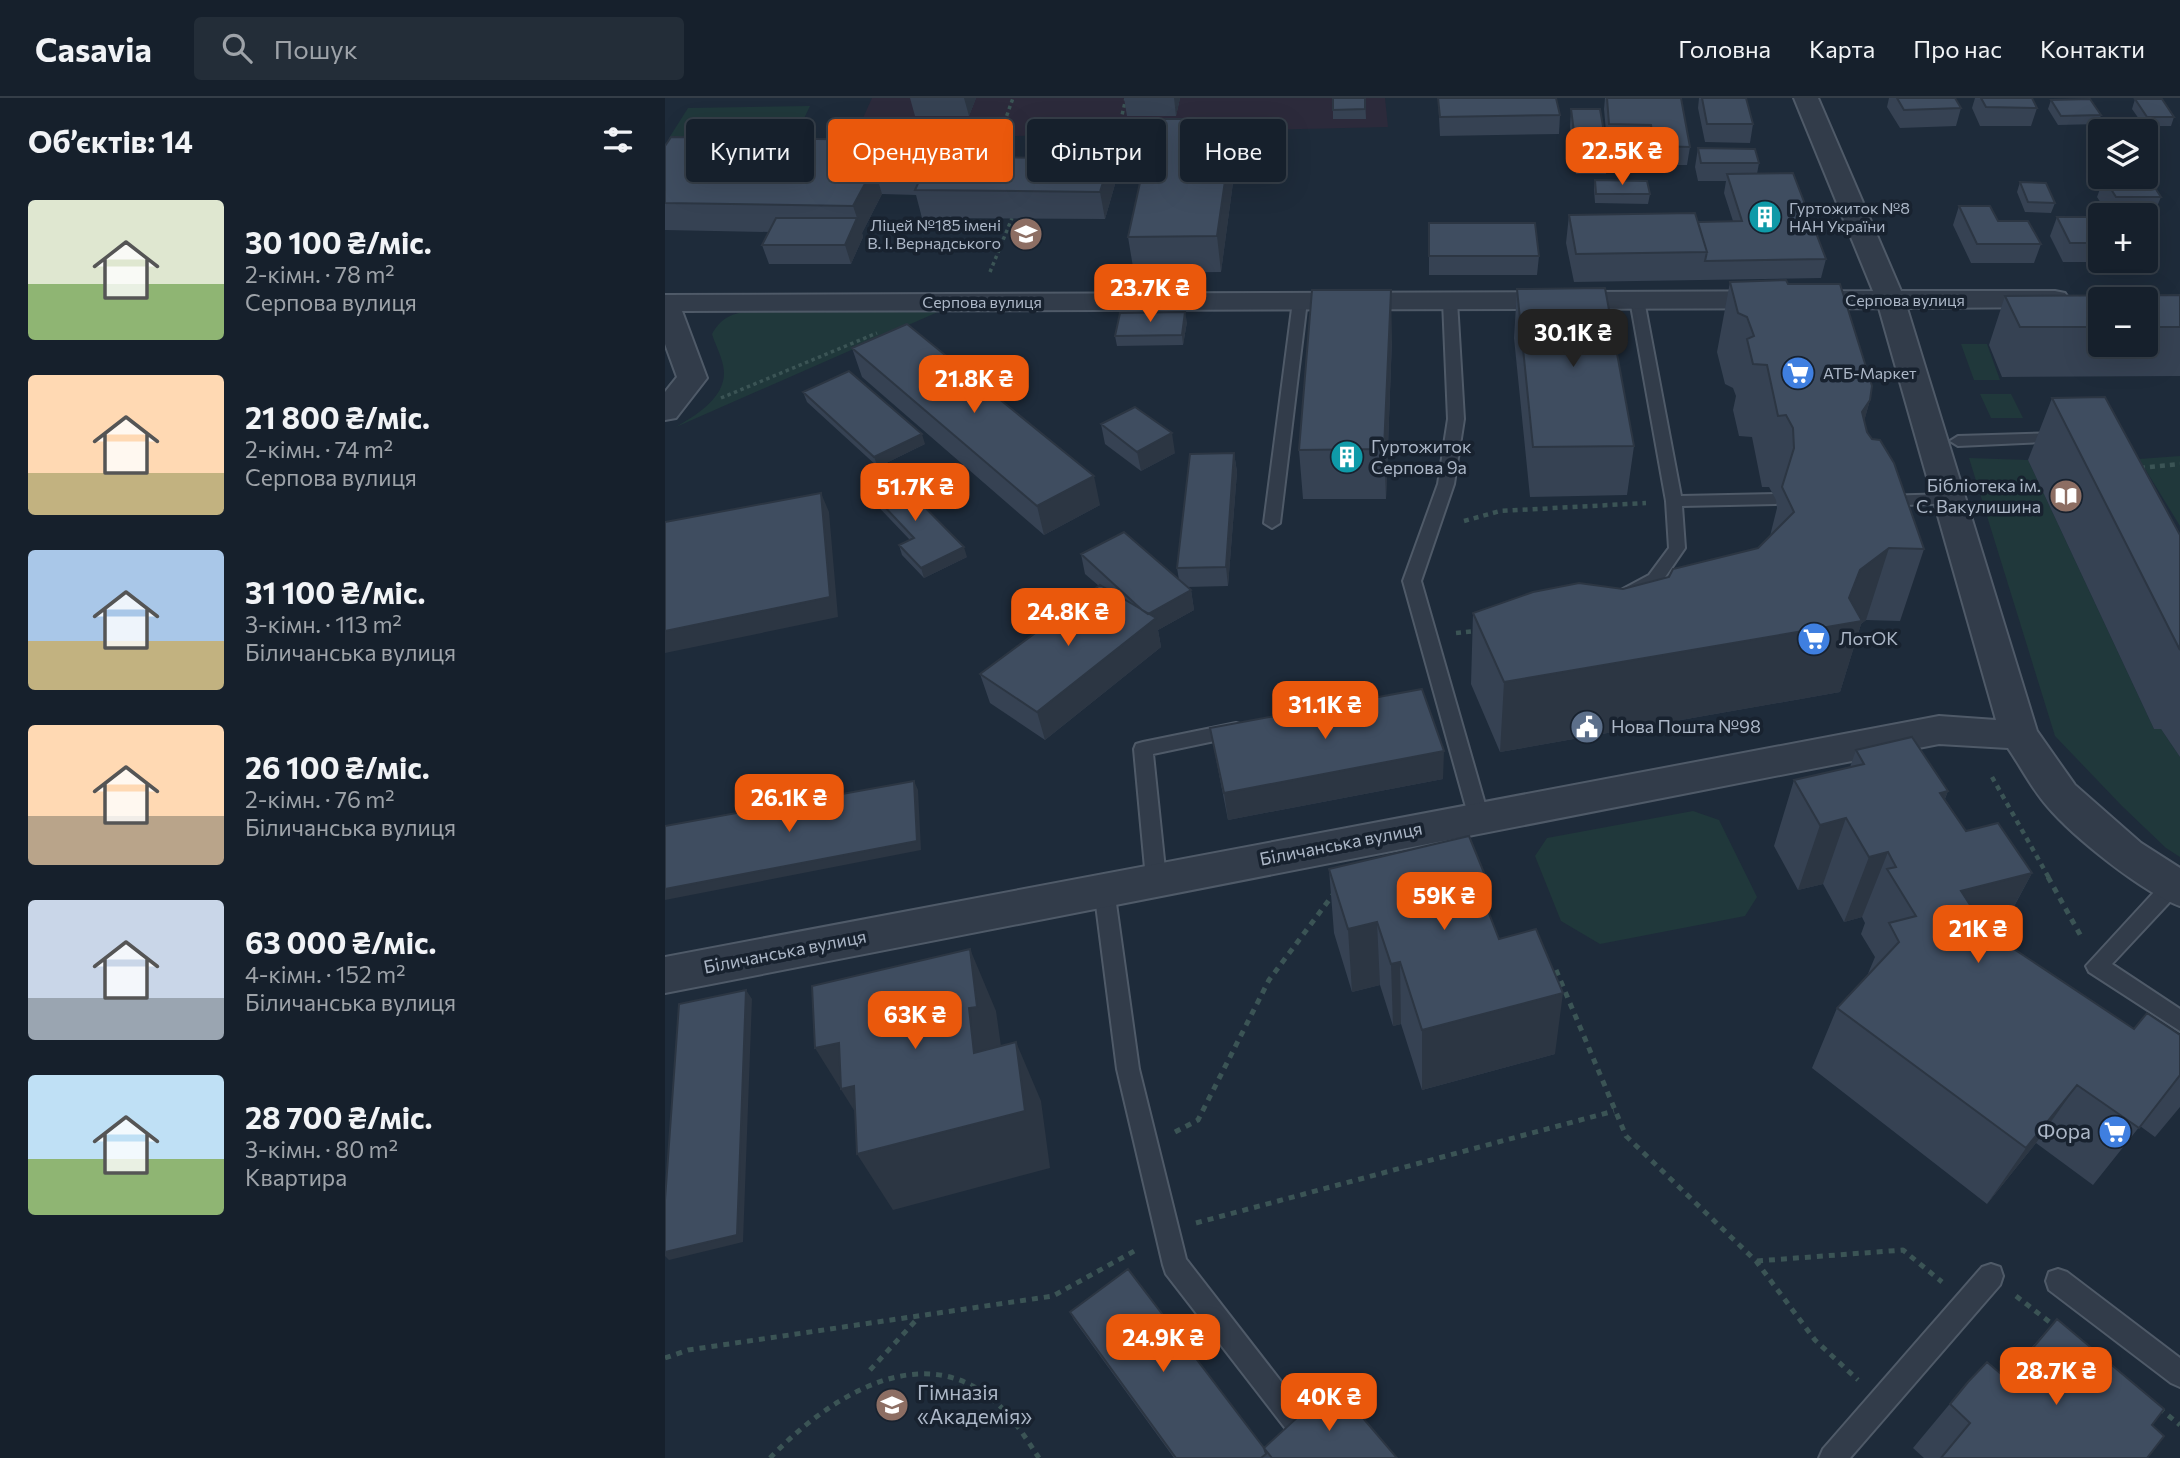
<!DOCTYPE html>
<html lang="uk">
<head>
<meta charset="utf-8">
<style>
  body { margin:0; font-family:Commissioner,sans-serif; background:#232d38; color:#f1f3f6; height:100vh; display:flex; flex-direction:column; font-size:26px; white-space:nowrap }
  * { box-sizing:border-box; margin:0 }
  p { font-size:23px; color:#9ea3a9 }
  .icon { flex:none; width:38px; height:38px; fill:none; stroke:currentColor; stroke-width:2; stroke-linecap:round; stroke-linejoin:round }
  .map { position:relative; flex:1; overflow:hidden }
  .sheet { display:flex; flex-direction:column; background:#16202c; width:665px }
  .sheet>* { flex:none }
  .banner { position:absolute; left:21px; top:21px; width:665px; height:63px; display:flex; gap:14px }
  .buttons { position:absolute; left:1423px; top:21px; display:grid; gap:14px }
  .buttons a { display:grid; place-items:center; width:70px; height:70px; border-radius:7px; background:#16202c; box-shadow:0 7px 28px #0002,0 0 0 2px #353e48; font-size:35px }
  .price { position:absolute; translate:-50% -60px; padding:0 16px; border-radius:14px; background:#ea580c; color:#fff; font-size:23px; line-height:46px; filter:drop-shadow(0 2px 4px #0008) }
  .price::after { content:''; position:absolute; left:50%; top:42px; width:21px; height:16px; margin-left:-10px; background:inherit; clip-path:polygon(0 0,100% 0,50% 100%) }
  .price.on { background:#222; color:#fff }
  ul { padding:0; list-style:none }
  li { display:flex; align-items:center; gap:21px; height:175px; padding:0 28px }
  li span { display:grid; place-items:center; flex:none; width:196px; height:140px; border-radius:7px; color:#555 }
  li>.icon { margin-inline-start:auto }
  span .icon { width:84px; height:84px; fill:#fffc; stroke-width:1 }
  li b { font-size:30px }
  h2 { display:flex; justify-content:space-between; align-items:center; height:84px; padding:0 28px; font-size:30px }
  .chip { padding:0 24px; border-radius:7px; background:#16202c; box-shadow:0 7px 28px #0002,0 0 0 2px #353e48; font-size:24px; line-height:63px }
  .chip.on { background:#ea580c; color:#fff }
  header { display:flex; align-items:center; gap:42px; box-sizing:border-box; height:98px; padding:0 35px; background:#16202c; border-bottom:2px solid #353e48 }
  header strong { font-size:33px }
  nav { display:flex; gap:38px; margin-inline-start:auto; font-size:24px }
  .search { width:490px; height:63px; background:#232d38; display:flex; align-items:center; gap:18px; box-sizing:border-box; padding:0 24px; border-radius:7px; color:#9ea3a9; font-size:26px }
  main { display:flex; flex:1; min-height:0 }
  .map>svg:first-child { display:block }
</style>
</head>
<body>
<header>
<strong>Casavia</strong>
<div class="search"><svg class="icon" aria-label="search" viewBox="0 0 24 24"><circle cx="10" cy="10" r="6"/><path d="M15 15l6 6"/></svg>Пошук</div>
<nav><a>Головна</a><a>Карта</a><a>Про нас</a><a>Контакти</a></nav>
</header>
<main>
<section class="sheet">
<h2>Об’єктів: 14<svg class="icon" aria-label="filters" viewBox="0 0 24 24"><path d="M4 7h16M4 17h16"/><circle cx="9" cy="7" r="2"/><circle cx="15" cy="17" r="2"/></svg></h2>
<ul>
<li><span style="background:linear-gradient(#dfe7d0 60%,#8fb573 0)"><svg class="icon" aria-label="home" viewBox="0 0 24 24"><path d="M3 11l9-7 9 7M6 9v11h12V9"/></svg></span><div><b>30 100 ₴/міс.</b><p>2-кімн. · 78 m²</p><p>Серпова вулиця</p></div></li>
<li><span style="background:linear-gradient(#ffd9b3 70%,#c2b280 0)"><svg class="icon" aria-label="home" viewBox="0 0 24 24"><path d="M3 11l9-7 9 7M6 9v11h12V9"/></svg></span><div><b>21 800 ₴/міс.</b><p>2-кімн. · 74 m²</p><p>Серпова вулиця</p></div></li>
<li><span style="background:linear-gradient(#a9c7e8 65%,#c2b280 0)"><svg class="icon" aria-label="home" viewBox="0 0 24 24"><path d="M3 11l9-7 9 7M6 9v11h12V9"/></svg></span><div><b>31 100 ₴/міс.</b><p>3-кімн. · 113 m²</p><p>Біличанська вулиця</p></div></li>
<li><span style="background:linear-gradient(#ffd9b3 65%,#b9a48a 0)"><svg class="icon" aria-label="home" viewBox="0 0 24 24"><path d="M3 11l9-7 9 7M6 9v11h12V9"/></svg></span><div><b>26 100 ₴/міс.</b><p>2-кімн. · 76 m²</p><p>Біличанська вулиця</p></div></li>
<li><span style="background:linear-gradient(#c9d6e8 70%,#9aa5b1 0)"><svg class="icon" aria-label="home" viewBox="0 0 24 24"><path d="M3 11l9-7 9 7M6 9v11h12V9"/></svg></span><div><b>63 000 ₴/міс.</b><p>4-кімн. · 152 m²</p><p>Біличанська вулиця</p></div></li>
<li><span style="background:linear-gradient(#bfe0f5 60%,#8fb573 0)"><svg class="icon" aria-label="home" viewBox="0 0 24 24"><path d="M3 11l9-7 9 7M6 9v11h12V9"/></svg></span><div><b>28 700 ₴/міс.</b><p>3-кімн. · 80 m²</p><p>Квартира</p></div></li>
</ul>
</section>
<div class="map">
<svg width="1515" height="1360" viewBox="0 0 1515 1360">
  <rect width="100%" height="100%" fill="#1e2b3a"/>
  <path fill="#2c2a3b" d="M207 0H720L723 29 188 42Z"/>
  <path fill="#20383b" d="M145 8 130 39 4 40 23 10Z
    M282 210 11 329C33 316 65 297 58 267 56 257 50 246 47 236 57 218 68 216 87 212Z
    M1296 246H1322L1335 282H1309Z
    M1315 296H1346L1358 320H1326Z
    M1515 358V428L1474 361Z
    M1304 360 1363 362 1489 631H1496L1515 659V759L1501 750 1457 708 1390 638Z
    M1028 713 1054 722 1092 799 1080 818 935 846 896 823 870 758 882 740Z"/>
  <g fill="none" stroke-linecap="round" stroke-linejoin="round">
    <defs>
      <path id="service" d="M972 198 979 202 1016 398 1111 396 1119 401 1111 406 1017 408 1020 450 996 485 962 502 956 500 953 496 956 492 984 477 1004 450 1001 403 965 202Z
        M635 199 642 203 615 425 607 430 599 425 628 203Z
        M785 199 792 203 799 321 789 386 756 483 824 720 821 725 814 728 807 725 804 720 738 483 773 386 783 321 778 203Z
        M1395 335 1403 340 1400 343 1293 348 1285 343 1293 338Z
        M1285 396 1293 401 1291 405 1216 408 1208 403 1216 398Z
        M571 625 578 627 580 632 578 637 488 656 501 781 498 787 491 789 484 787 481 781 469 651 471 646 478 644Z
        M1508 779 1515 781V793L1447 866 1515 911V933L1424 874 1421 868 1501 781Z
        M439 783 446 785 449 791 474 971 521 1161 642 1317 646 1326 642 1335 633 1339 624 1335 501 1176 498 1167 452 971 429 791 432 785Z
        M1326 1166 1335 1169 1338 1178 1335 1187 1185 1360H1154L1158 1351 1317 1169Z
        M1393 1171 1402 1174 1515 1260V1289L1506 1285 1384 1192 1381 1183 1384 1174Z"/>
      <path id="minor" d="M1129 0H1153L1236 193H1390L1400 195 1404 201 1400 207 1390 209 1242 210 1372 633 1410 687 1476 745 1515 770V808C1478 795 1408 739 1382 708 1367 691 1356 669 1343 650L1274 646 0 895V859L1274 618 1331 622 1214 210 17 213 42 280 11 320 0 322V294L12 279 0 246V197L1208 193Z"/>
    </defs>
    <use href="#service" stroke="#4f5a68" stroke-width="4"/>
    <use href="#minor" stroke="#4f5a68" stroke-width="4"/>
    <path stroke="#3b5455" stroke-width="3.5" stroke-dasharray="3.5 3.5" stroke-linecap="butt" d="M454 30 461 0
      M337 31 348 0
      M222 47 228 31
      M325 174 347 120
      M56 300 212 235"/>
    <path stroke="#3b5455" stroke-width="4.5" stroke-dasharray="5 5" stroke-linecap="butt" d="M1475 370 1515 366
      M799 423 835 413 981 405
      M791 535 810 533
      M1327 679 1384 780"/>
    <path stroke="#3b5455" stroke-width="5" stroke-dasharray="6 6" stroke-linecap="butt" d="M1383 779 1417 840
      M891 872 961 1038 1091 1163 1150 1242 1193 1282
      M510 1034 533 1022 604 882 670 794
      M531 1125 949 1013
      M1092 1163 1238 1152 1277 1184
      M1351 1198 1391 1229
      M0 1260 23 1252 388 1198 473 1151
      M205 1272 254 1219
      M1494 1310 1515 1327
      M105 1360C159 1304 252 1239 327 1301 347 1317 360 1339 374 1360"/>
    <use href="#service" fill="#323c4a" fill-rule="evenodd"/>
    <use href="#minor" fill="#323c4a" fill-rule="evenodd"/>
  </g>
  <path fill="#364253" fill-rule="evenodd" d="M245 0H311L304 18H250Z
    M459 0H515L511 18H462Z
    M668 0H700L701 21H668Z
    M773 0H891L895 17 894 36 775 38Z
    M940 0H1016L1025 49 1022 67H987L984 45H942L939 11Z
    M1034 0H1081L1088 26 1085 45 1040 44 1033 10Z
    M1224 0H1290L1296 10 1291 28 1235 30 1222 9Z
    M1310 0H1367L1372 10 1366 28H1315L1307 10Z
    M1470 1 1509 19 1506 28H1479L1467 11Z
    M1386 2 1436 17 1433 26 1393 27 1383 11Z
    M906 11 943 57 941 76H911L905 29Z
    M451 42 455 69 440 121 257 120 251 97 217 96 197 135 198 139 186 166H104L97 147 104 134 0 132V48L230 58 389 60Z
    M1033 50 1094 65 1092 76 1161 161 1156 180 909 184 901 145 904 117 1033 124 1068 123 1059 95 1061 83H1033L1030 69Z
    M572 55 556 174 469 175 463 139Z
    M1439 80 1496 99 1488 118 1444 117 1432 99Z
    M930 82 985 96 983 106 930 105 929 91Z
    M1355 84 1390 105 1386 115 1360 114 1352 94Z
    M1294 108 1333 123 1376 146 1369 165H1306L1288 127Z
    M1392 119H1435V163L1458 164H1398L1385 138Z
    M764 125 874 158 872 177H764Z
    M1065 184 1123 186 1205 302 1199 323 1202 334 1259 451 1235 523 1201 522 1196 526 1175 594 835 654 806 586 808 515 958 491 1004 479 1093 450 1105 438 1112 410 1111 402 1104 389H1097L1087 339 1074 338 1068 312 1071 298 1068 290 1060 286 1052 254Z
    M852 191 969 348 962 397 865 399 849 240Z
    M1515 197V278L1337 279 1324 247 1340 198ZM1435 201H1480V247H1435Z
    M522 224 518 247 452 248 450 238Z
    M727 241 721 401H638L634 352Z
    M187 250 435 407 379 437 197 279Z
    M138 294 260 346 213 369 142 304Z
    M1387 300 1515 437V659L1496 631H1489L1363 362Z
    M436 326 510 355 476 373 440 346Z
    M569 355 572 374 563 488 522 489 526 492 529 512 493 532 496 549 380 642 325 605 315 576 434 488 420 476 416 456 514 482 512 470Z
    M201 389 302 459 259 480 237 457 234 447 245 442 204 399Z
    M545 630 778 681 563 722Z
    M1191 652 1283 693 1280 701 1301 733 1367 775 1337 831 1349 851 1469 931 1515 937V1009L1490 1039 1475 1028 1428 1087 1371 1045 1322 1106 1147 970 1172 910 1202 878 1210 859 1196 836 1200 825 1197 819 1179 824 1158 786 1133 792 1109 748 1129 682 1185 669Z
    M664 771 826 792 824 815 834 841 890 956 757 992 736 926 728 928 715 887 687 894 669 835Z
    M405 1214 599 1350 732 1360H509L409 1222Z
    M1392 1221 1487 1327 1482 1360H1259L1248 1350 1303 1284 1340 1279Z"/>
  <path fill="#2c3643" d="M299 0H311L304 18Z
    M509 0H515L511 18Z
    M569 21 572 55 556 174 552 138Z
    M225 42 233 69 216 58Z
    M451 42 455 69 440 121 435 94Z
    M331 44 337 71 324 59Z
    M209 69 217 96 197 135 198 139 186 166 180 147 192 120 188 108Z
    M726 192 727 241 721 401 719 351Z
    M520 214 522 224 518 247 517 237Z
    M1205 302 1185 374 1197 314Z
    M507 335 510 355 476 373 472 354Z
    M257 336 260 346 213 369 209 359Z
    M569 355 572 374 563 488 561 469Z
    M429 378 435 407 379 437 372 408Z
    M156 395 164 414 173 519 0 555V533Z
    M299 449 302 459 259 480 256 470Z
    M1224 450 1201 522 1196 526 1175 594 835 654 839 584 1184 500 1195 472Z
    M526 492 529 512 493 532 496 549 380 642 372 614 482 517Z
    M779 653 778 681 563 722 559 695Z
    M249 683 253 692 256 752 0 802V791Z
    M1283 693 1255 759 1275 695Z
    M1181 720 1158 786 1133 792 1155 727Z
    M1223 754 1197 819 1179 824 1204 759Z
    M1367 775 1332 839 1265 857 1296 793Z
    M826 792 822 856 816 795Z
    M712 824 715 887 687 894 683 831Z
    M305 851 331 913 339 969 309 955 304 910Z
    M735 864 736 926 728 928 726 866Z
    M81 892 87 901 78 1144 4 1162 0 1158V1154Z
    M898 895 890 956 757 992V932Z
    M351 944 376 1003 385 1070 228 1112 192 1056Z
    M174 945 212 1049 150 950Z
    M1412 987 1371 1045 1322 1106 1361 1050Z"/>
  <path fill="#3f4d60" stroke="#2c3643" stroke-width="2" d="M668 0H700V11L668 12Z
    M773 0H891L895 17 775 19Z
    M942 0H1016L1025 49 989 48 986 27 944 26Z
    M1037 0H1081L1088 26H1042Z
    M1232 0H1290L1296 10 1239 12Z
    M1316 0H1367L1372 10 1321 9Z
    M1425 1 1436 17 1396 18 1386 2Z
    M1470 1H1497L1509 19H1482Z
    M906 11H935L943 57H912Z
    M489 21H569L552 138 463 139Z
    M6 39 225 42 216 58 266 59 273 43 331 44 324 59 389 60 396 42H451L435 94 250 92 260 70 209 69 188 108 0 105V48Z
    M1033 50 1090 51 1094 65H1036Z
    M1128 75 1161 161 1040 163 1042 154 1033 124 1077 123 1062 76Z
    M1483 79 1496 99H1451L1439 80Z
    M930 82 982 83 985 96H931Z
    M1355 84 1381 85 1390 105 1363 104Z
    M1294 108H1325L1333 123H1363L1376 146H1312Z
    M1030 115 1042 154 911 156 904 117Z
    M1392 119H1435V145H1405Z
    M111 120H192L180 147H97Z
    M764 125H870L874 158H764Z
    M1121 182 1123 186H1175L1207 288 1205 302 1197 314 1202 334 1207 341 1215 342 1229 365 1259 451 1224 450 1195 472 1184 500 1197 523 839 584 808 515 868 494 914 485 958 491 1004 479 1008 471 1093 450 1129 414 1117 389 1129 350 1128 330 1121 317 1113 318 1102 267 1088 266 1082 241 1089 238 1082 219 1073 215 1065 184Z
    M940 190 969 348 868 349 852 191Z
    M647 192H726L719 351 634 352Z
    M1515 197V229H1480V201H1435V229H1355L1340 198Z
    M520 214 517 237 450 238 455 215Z
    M242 226 429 378 372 408 187 250Z
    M184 273 257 336 209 359 138 294Z
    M1440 299 1515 437V552L1387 300Z
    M470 309 507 335 472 354 436 326Z
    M569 355 561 469 512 470 525 356Z
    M228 377 299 449 256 470 234 447 249 440 201 389Z
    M156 395 165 499 0 533V424Z
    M459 434 526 492 483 516 477 512 416 456Z
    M435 487 491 520 372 614 315 576Z
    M757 591 779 653 559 695 545 630Z
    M1247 639 1283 693 1275 695 1301 733 1333 725 1367 775 1296 793 1309 813 1323 809 1349 851 1469 931 1482 915 1515 937V977L1474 1030 1412 987 1361 1050 1172 910 1234 844 1224 825 1251 818 1222 771 1231 769 1223 754 1204 759 1181 720 1155 727 1129 682 1199 666 1191 652Z
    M249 683 252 743 0 791V728Z
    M804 738 826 792 816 795 834 841 871 831 898 895 757 932 735 864 726 866 712 824 683 831 664 771Z
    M305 851 312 909 304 910 309 955 351 944 360 1013 192 1056 189 988 176 991 174 945 150 950 147 888Z
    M81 892 72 1137 0 1154V1102L14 906Z
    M463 1171 599 1350 601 1356 596 1360H511L405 1214Z
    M1392 1221 1499 1311 1487 1327 1499 1338 1482 1360H1276L1305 1325 1285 1306 1303 1284 1322 1264 1342 1281Z
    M669 1286 732 1360H607L599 1350Z"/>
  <defs>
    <symbol id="building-disc" viewBox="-11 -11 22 22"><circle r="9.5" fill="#0f9aa8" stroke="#18222f"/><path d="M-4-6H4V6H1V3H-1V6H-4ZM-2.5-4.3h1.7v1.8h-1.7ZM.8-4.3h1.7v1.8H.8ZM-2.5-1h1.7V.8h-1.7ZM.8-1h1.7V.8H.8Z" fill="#fff"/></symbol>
    <symbol id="school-disc" viewBox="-11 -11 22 22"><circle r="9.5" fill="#8d6e63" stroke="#18222f"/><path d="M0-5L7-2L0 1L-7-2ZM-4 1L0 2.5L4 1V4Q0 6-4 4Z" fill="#fff"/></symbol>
    <symbol id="supermarket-disc" viewBox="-11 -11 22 22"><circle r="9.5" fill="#3f7fe0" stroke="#18222f"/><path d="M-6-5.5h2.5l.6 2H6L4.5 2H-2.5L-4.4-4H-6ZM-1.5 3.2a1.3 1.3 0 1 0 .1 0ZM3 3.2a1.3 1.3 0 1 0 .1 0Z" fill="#fff"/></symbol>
    <symbol id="library-disc" viewBox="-11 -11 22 22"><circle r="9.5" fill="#8d6e63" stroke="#18222f"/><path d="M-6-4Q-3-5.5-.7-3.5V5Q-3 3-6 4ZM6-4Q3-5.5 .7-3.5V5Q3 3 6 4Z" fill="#fff"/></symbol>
    <symbol id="civic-disc" viewBox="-11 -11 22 22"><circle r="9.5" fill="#5c6f8a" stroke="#18222f"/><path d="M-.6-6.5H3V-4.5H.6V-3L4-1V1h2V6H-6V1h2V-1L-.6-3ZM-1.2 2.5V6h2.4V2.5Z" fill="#fff"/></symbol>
  </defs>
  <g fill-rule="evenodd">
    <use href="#building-disc" x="1081" y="100" width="38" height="38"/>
    <use href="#school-disc" x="342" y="117" width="38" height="38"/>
    <use href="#supermarket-disc" x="1114" y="256" width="38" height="38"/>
    <use href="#building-disc" x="663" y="340" width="38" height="38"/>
    <use href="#library-disc" x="1382" y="379" width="38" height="38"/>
    <use href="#supermarket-disc" x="1130" y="522" width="38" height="38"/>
    <use href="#civic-disc" x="903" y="610" width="38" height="38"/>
    <use href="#supermarket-disc" x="1431" y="1015" width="38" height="38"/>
    <use href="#school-disc" x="208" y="1288" width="38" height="38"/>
  </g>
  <g text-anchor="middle" stroke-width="7" stroke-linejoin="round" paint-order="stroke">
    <g font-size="16" fill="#acb7c7" stroke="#18222f" text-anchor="start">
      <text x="1124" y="116">Гуртожиток №8<tspan x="1124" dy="18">НАН України</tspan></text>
      <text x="336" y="133" text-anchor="end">Ліцей №185 імені<tspan x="336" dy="18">В. І. Вернадського</tspan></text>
      <text x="1158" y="281">АТБ-Маркет</text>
    </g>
    <g font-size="16" fill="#acb7c7" stroke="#18222f">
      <text x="1240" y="208">Серпова вулиця</text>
      <text x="317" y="210">Серпова вулиця</text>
    </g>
    <g font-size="18" fill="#acb7c7" stroke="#18222f" text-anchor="start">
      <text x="706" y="355">Гуртожиток<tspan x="706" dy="21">Серпова 9а</tspan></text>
      <text x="1376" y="394" text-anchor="end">Бібліотека ім.<tspan x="1376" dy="21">С. Вакулишина</tspan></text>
      <text x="1174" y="547">ЛотОК</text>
      <text x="946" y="635">Нова Пошта №98</text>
    </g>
    <g font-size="18" fill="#acb7c7" stroke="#18222f">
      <text transform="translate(676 746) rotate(-11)" y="6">Біличанська вулиця</text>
      <text transform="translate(120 854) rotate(-11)" y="6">Біличанська вулиця</text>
    </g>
    <g font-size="21" fill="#acb7c7" stroke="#18222f" text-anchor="end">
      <text x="1426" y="1041">Фора</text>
      <text x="252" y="1302" text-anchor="start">Гімназія<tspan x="252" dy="24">«Академія»</tspan></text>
    </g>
  </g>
</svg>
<div class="buttons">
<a><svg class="icon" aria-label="layers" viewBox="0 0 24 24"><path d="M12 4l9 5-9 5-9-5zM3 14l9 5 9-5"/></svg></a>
<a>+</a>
<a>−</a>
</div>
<b class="price" style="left:957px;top:89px">22.5K ₴</b>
<b class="price" style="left:485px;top:226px">23.7K ₴</b>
<b class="price on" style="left:908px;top:271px">30.1K ₴</b>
<b class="price" style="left:309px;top:317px">21.8K ₴</b>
<b class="price" style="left:250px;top:425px">51.7K ₴</b>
<b class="price" style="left:403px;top:550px">24.8K ₴</b>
<b class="price" style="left:660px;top:643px">31.1K ₴</b>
<b class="price" style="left:124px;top:736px">26.1K ₴</b>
<b class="price" style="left:779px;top:834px">59K ₴</b>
<b class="price" style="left:1313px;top:867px">21K ₴</b>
<b class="price" style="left:250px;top:953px">63K ₴</b>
<b class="price" style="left:498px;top:1276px">24.9K ₴</b>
<b class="price" style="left:1391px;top:1309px">28.7K ₴</b>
<b class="price" style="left:664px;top:1335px">40K ₴</b>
<div class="banner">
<a class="chip">Купити</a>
<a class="chip on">Орендувати</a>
<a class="chip">Фільтри</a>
<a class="chip">Нове</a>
</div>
</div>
</main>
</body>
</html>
